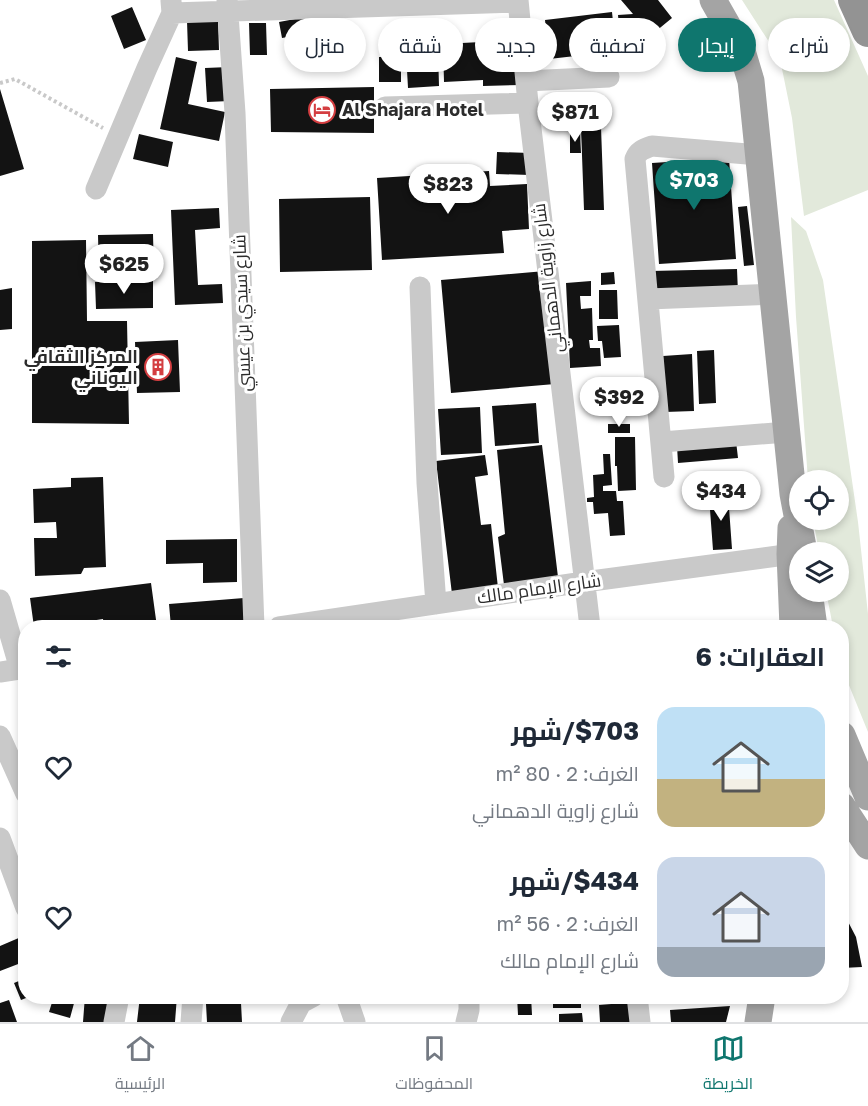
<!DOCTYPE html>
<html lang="ar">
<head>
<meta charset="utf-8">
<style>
  body { margin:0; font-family:"Golos Text",Cairo,sans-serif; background:#f2f2f3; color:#1f2937; direction:rtl; height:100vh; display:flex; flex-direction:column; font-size:22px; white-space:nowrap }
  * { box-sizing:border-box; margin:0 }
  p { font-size:20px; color:#747a83 }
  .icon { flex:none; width:33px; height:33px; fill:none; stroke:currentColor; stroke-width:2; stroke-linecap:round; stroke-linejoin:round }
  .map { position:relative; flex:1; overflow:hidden; direction:ltr }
  .panel { position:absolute; left:18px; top:620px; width:831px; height:384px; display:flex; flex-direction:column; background:#fff; border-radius:24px; box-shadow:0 3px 9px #0003; direction:rtl }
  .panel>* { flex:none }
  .guide { position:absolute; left:18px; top:18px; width:832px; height:54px; direction:rtl; display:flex; gap:12px }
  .controls { position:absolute; left:789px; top:470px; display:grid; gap:12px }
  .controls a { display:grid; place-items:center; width:60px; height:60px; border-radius:50%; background:#fff; box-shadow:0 3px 9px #0003; font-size:30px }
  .price { position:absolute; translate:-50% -51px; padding:0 14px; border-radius:21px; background:#fff; color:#222; font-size:20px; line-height:39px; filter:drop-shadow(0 2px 3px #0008) }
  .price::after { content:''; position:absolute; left:50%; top:36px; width:18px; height:14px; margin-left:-9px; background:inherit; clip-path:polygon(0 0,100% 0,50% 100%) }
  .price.current { background:#0f766e; color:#fff }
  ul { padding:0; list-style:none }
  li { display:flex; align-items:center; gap:18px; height:150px; padding:0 24px }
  li span { display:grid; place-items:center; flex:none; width:168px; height:120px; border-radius:18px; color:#555 }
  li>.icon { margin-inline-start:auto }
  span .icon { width:72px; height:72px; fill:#fffc; stroke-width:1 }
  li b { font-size:26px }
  h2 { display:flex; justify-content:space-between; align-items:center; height:72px; padding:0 24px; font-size:26px }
  .tag { padding:0 21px; border-radius:27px; background:#fff; box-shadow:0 3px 9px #0003; font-size:21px; line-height:54px }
  .tag.current { background:#0f766e; color:#fff }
  .menu { display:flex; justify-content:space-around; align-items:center; height:84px; border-top:2px solid #e0e1e3; background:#fff; font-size:16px; color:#747a83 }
  .menu a { display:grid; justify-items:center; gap:3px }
  .menu .current { color:#0f766e }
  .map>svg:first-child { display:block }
</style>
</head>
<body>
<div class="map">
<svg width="868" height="1022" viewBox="0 0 868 1022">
  <rect width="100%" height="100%" fill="#fff"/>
  <path fill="#e2e9db" d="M742 0H834L868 76V190L804 216 792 118 780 59Z
    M791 217 806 231 823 280 858 522 868 614V732L842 668V627H833L826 591H838V552H819L813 519H838V480H808L796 317Z"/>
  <path fill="#131313" d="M621 0H658L672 18 650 36 639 23 640 37 620 38 618 15 633 14Z
    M132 7 146 40 124 49 111 16Z
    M612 12 615 41 591 44 593 54 549 59 545 20Z
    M322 14 325 30 282 38 279 22Z
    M218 20 219 50 188 51 187 21Z
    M249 23H266L267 55H250Z
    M481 42 482 49 521 48 522 85 483 86V80L444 82 443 44Z
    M438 51 439 86 408 88 406 52Z
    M176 57 197 62 188 104 225 112 219 141 160 129Z
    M379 57H401V82H379Z
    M229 67 230 101 207 102 205 68Z
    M374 87V133L271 132 270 89Z
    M0 89 24 169 0 176Z
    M601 127 604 210H584L581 128Z
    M580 132 581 153H570V133Z
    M139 134 173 142 168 167 133 159Z
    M497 152 530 153V175L496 174Z
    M729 158 736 259 659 264 652 163Z
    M489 171 490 186 527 184 529 229 502 231 504 253 382 260 377 178Z
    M370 197 372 270 280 272 279 199Z
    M747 206 754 265 744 266 738 207Z
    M219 208 220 228 195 230 198 285 222 284 223 303 175 305 171 210Z
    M153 234 154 275 99 276 98 235Z
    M86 240 87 321H127L129 424 32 423V241Z
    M737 269 738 293 651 294V271Z
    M545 271 555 384 451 393 441 280Z
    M614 272 615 284 601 285V273Z
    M153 281V308L96 309 95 282Z
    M591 281V296H580L581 309 592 308 593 340H589L590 348H600L601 366 570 368 566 283Z
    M12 288V329L0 330V290Z
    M599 290H617L618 319H599Z
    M619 325 621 357 604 358 602 341H598L597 326Z
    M178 340 180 392 137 393 135 342Z
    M714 350 716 403 699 404 697 351Z
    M692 354 694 411 665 412 663 356Z
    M536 403 539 443 495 446 492 406Z
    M480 407 482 453 441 455 438 409Z
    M608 424H630V433H608Z
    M615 437H635L636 490 618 491 617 466H615Z
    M736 441 738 458 678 463 677 446Z
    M542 445 558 577 504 585 498 537 505 534 497 450Z
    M603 454H610L612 485 603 486V491H616L617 501H623L625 535 610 536 608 513 594 514 593 502H587V498L594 497 593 475 604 474Z
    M485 455 488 475 475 477 481 525 491 524 498 588 452 594 436 461Z
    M103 477 106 567 84 568 81 574 35 576 34 538H57L56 522 34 523 33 489 71 487V478Z
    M728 494 732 549 713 550 709 496Z
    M237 539V582L203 583V563L166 564V540Z
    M151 583 157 627H104L103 619 90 621 91 627H34L30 598Z
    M244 598 246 626 229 627H171L169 604Z
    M699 620 700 627H643L642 622Z
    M842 886 849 902 842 907Z
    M842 910 856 937 862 967 842 968Z
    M21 937 26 948V961L0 971V946Z
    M26 978V996H31L21 1000 14 983Z
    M54 996H76L70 1018 49 1012Z
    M85 996H114L112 1022H83Z
    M140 996H177L175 1022H137Z
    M517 996H531L532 1015H518Z
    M553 996H581V1008H553Z
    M9 1000 17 1022H0V1003Z
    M636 1002 638 1022H600L599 1005Z
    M241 1003 242 1022H207L206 1004Z
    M730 1006 726 1022H671L670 1010Z
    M582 1013 583 1022H559V1014Z"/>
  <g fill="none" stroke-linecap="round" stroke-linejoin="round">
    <path stroke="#c9c9c9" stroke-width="4" stroke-dasharray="3 3" stroke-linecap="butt" d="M0 83 15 79 103 128"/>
    <path stroke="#c9c9c9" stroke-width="21" d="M227 0 235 113 254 627
      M518 0 528 103 590 627
      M172 13 518 2
      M526 81 609 77
      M385 107 528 103
      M96 189 147 68 172 13 171 1
      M420 287 427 483 436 604
      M648 299 774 294
      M662 442 787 432
      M664 477 635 159C638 151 643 149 652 146L759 155
      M0 600 20 669
      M279 627 584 582 800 553
      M0 672 26 668
      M0 736 26 794
      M0 838 26 908
      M346 996 355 1022
      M637 996 640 1022
      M114 1022 119 996
      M191 1022 193 996
      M291 1022 301 1003 314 996
      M466 1022 469 1010V996"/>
    <path stroke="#a4a4a4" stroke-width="27" d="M713 0 742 51 751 81 793 494 804 552
      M791 528 790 554 793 627
      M809 591 814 627
      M842 735 868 797
      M842 806 868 846
      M758 1022 762 996"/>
    <path stroke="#939393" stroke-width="32" d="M854 0 868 31"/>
  </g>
  <defs>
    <symbol id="hotel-ring" viewBox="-11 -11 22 22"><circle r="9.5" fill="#fff" stroke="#d43e41" stroke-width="1.5"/><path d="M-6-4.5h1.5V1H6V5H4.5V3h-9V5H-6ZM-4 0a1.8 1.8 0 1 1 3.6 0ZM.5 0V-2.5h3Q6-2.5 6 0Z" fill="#d43e41"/></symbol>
    <symbol id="building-ring" viewBox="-11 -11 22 22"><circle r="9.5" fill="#fff" stroke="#d43e41" stroke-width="1.5"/><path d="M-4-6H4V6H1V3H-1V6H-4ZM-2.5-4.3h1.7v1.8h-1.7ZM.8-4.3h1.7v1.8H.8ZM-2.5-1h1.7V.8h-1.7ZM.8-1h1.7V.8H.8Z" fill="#d43e41"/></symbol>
  </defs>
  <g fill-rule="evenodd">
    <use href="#hotel-ring" x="307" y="95" width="30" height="30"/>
    <use href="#building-ring" x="143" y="352" width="30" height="30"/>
  </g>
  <g text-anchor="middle" stroke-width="6" stroke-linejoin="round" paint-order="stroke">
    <g font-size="18" font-weight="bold" fill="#2c2c2c" stroke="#fff" text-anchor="start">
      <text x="342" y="116">Al Shajara Hotel</text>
      <text x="138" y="363" text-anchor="end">المركز الثقافي<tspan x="138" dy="21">اليوناني</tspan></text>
    </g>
    <g font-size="18" fill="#2c2c2c" stroke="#fff">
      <text transform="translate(548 278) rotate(-97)" y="6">شارع زاوية الدهماني</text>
      <text transform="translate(242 313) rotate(-92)" y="6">شارع سيدي بن عيسي</text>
      <text transform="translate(539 589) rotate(-8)" y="6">شارع الإمام مالك</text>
    </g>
  </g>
</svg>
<div class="controls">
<a><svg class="icon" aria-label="locate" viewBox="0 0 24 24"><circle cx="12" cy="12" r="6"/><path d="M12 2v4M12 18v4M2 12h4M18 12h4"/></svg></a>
<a><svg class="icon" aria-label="layers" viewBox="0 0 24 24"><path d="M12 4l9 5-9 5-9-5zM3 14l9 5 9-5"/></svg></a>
</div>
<b class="price" style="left:575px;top:143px">$871</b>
<b class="price current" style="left:694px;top:211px">$703</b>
<b class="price" style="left:448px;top:215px">$823</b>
<b class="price" style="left:124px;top:295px">$625</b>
<b class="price" style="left:619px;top:428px">$392</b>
<b class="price" style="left:721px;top:522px">$434</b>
<div class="guide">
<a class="tag">شراء</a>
<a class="tag current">إيجار</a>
<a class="tag">تصفية</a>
<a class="tag">جديد</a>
<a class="tag">شقة</a>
<a class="tag">منزل</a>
</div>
<section class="panel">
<h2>العقارات: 6<svg class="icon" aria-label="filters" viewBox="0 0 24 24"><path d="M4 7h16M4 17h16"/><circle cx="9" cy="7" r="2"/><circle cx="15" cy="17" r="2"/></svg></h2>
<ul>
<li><span style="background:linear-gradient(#bfe0f5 60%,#c2b280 0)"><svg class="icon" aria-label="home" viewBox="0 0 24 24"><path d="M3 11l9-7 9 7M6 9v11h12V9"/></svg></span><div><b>$703/شهر</b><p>الغرف: 2 · 80 m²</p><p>شارع زاوية الدهماني</p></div><svg class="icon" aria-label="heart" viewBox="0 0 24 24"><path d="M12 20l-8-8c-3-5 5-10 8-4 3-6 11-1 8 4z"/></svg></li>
<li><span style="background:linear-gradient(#c9d6e8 75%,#9aa5b1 0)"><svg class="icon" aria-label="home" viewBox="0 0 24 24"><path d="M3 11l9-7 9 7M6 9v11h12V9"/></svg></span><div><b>$434/شهر</b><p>الغرف: 2 · 56 m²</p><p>شارع الإمام مالك</p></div><svg class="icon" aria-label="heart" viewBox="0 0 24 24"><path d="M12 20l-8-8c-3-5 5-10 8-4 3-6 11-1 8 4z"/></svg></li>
</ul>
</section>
</div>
<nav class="menu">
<a class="current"><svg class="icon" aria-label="map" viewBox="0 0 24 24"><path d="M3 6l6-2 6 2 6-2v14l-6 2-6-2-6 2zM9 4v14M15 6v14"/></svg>الخريطة</a>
<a><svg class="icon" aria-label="saved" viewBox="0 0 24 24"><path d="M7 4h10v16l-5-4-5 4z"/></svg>المحفوظات</a>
<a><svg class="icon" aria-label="home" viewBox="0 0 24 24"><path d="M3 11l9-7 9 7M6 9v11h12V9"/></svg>الرئيسية</a>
</nav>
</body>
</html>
